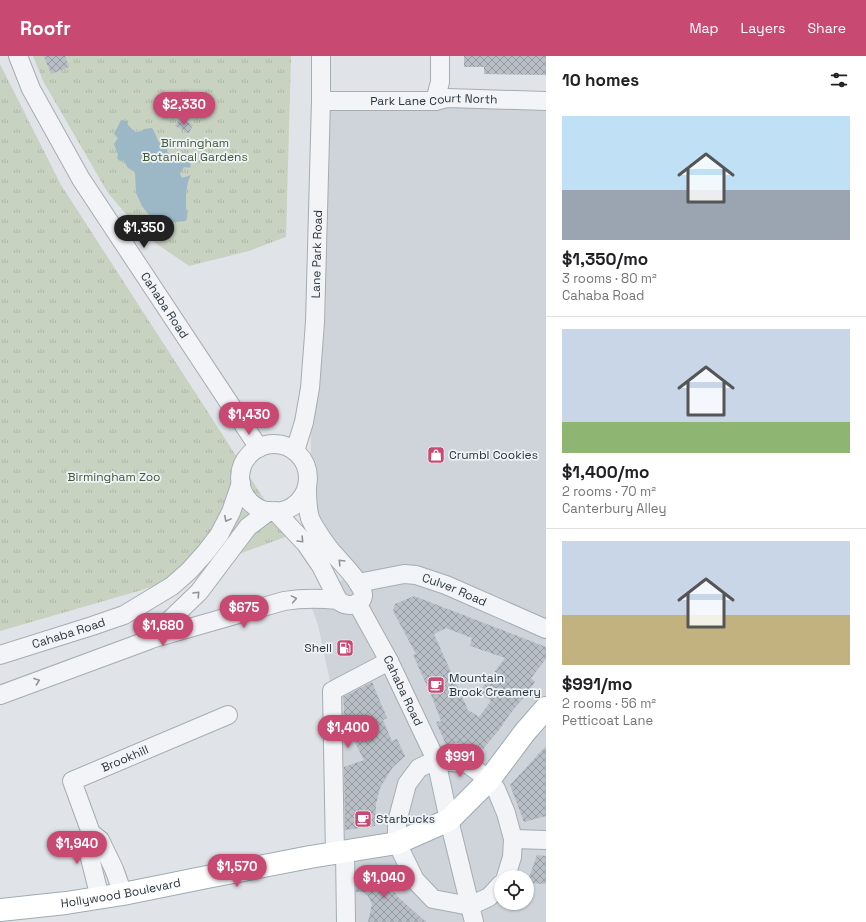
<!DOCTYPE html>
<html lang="en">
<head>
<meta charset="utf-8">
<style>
  body { margin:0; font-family:"Space Grotesk",sans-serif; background:#f2f2f2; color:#202124; height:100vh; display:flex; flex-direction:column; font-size:15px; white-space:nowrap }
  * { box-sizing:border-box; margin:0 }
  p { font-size:13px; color:#757577 }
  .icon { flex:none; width:22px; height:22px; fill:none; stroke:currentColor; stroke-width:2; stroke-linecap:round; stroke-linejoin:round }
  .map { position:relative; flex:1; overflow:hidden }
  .panel { display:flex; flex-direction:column; background:#fff; width:320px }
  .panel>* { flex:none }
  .tools { position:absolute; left:494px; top:814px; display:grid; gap:8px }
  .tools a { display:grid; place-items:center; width:40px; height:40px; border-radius:50%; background:#fff; box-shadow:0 1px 3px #0004; font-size:20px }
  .price { position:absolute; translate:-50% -34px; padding:0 9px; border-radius:14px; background:#c84971; color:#fff; font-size:13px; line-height:26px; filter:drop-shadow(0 1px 2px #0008) }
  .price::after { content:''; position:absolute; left:50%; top:24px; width:12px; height:9px; margin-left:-6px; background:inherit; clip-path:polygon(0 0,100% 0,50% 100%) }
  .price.on { background:#222; color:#fff }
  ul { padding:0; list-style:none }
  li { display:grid; align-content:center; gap:8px; height:212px; padding:0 16px }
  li+li { border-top:1px solid #e0e0e0 }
  li span { display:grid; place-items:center; height:124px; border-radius:0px; color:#555 }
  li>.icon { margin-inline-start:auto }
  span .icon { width:72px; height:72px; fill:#fffc; stroke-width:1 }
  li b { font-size:17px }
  h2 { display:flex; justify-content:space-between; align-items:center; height:48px; padding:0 16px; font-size:17px }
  header { display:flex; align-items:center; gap:24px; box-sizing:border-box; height:56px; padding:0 20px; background:#c84971; color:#fff }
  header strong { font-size:19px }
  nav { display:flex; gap:22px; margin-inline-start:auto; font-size:14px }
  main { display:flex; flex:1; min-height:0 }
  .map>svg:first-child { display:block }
</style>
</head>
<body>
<header>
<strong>Roofr</strong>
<nav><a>Map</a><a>Layers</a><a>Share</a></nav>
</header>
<main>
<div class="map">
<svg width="546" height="866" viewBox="0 0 546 866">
  <defs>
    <pattern id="park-tufts" width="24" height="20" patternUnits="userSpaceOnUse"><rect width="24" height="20" fill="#c8d2c1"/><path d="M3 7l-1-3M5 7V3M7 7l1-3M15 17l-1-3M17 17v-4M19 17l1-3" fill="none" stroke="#acb5a7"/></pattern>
    <pattern id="building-cross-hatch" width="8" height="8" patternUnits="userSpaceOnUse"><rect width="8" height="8" fill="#b7bec5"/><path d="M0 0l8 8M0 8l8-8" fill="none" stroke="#959ba1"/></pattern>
  </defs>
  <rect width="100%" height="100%" fill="#e0e4e8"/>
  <path fill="#ced4da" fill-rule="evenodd" d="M321 45 546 55V866H345L332 635 318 569 307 539 349 521 312 461 310 332ZM501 821H527V847H501Z"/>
  <path fill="url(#park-tufts)" d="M33 0H291L286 181 249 195 189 210 144 179 108 137 43 25Z
    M0 8 61 129 288 480 142 534 0 575Z"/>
  <path fill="#9cb8c7" d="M121 64 127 65 128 69 135 76H140L144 73 152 72C159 83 155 85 167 93L168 97 173 99 179 98 191 108 190 112 184 111 180 118 182 122 191 119C186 127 186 140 186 149 186 155 189 158 186 165L166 167 159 161 149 159 142 150 136 137 135 116 128 112 123 104 120 105 117 102 118 99 114 88 118 82 114 78Z"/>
  <path fill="url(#building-cross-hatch)" fill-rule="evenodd" d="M44 0H65L69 11 51 18Z
    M464 0H546V19L484 18V11H464Z
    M180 62 193 69 189 77 175 70Z
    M414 540 546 591V603L531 622 535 626 525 640 509 659 499 674 483 693 475 690 456 687 447 691 436 666 441 665 432 641 413 599 416 598 393 555 395 548ZM446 572 472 582 470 590 505 602 479 636 491 645 479 661 468 654 434 578Z
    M372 626 387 662 383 664 392 685 397 683 405 700 393 711 380 732 376 748 375 770 345 774 344 711 364 704 348 673 343 675 344 651 343 641Z
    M546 690V760L524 766 510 729Z
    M537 799 546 800V828L527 827Z
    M382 813 397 840 426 866H368L372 848 368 840 364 836H356V817Z"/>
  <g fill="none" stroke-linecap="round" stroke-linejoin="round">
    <defs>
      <g id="minor">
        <path id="s1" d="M18 0 31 33 81 123 259 392"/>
        <path id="s2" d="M321 45H435L447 42 546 45"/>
        <path d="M435 45 440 26V0"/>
        <circle cx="274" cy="422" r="34"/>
        <path id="s3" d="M295 395 304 366 310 332 315 266 321 45V0"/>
        <path d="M275 455 306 488 321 510 338 544C347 554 370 548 361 532 355 519 343 509 334 498 328 492 313 470 310 462 307 452 307 441 307 431"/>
        <path id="s4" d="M358 527 404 518 416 519 446 529 546 573"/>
        <path id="s5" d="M357 547 389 605 436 704 449 764 474 866"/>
        <path d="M151 583 284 545C302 542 319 542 338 544"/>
        <path id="s6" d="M0 599 92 570 124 559 172 530 189 515 206 496 219 479 231 456 241 427"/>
        <path d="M0 639 149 584 199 536 248 471 269 455"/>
        <path d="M91 777 87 790 100 842"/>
        <path d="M513 783 546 784"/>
        <path d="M345 796 346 866"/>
        <path d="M335 798 332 635 389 605"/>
        <path d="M501 828 489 841 470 850 433 843 415 824 397 787V766L407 728 419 712 436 704 468 708 489 724 496 733 506 757 513 783 512 801 506 821"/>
        <path id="s7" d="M123 838 114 813 100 784 91 777 72 725 228 659"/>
      </g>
      <g id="major">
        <path id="s8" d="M0 854 66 847 123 838 207 821 310 801 397 787 449 764 489 724 525 676 546 652"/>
      </g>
    </defs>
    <use href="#minor" stroke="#a5acb2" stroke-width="20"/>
    <use href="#major" stroke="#9fabb3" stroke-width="24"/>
    <use href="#minor" stroke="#f2f4f7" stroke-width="18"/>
    <use href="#major" stroke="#fff" stroke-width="22"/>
  </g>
  <defs><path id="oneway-chevron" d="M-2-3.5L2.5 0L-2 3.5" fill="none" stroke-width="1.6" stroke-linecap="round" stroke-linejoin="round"/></defs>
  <g stroke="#8e949b">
    <use href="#oneway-chevron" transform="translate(227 463) rotate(118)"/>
    <use href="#oneway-chevron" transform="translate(301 484) rotate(46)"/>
    <use href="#oneway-chevron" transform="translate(341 506) rotate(-134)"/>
    <use href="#oneway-chevron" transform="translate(197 538) rotate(-47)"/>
    <use href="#oneway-chevron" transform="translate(294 543) rotate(-10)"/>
    <use href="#oneway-chevron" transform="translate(37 625) rotate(-20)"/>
  </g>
  <defs>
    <symbol id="shop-square" viewBox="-11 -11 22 22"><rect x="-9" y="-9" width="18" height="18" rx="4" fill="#c84971" stroke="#eff3f6"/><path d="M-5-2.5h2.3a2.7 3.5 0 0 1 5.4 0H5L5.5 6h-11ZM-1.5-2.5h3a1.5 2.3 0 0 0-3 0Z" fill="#fff"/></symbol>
    <symbol id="fuel-square" viewBox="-11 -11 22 22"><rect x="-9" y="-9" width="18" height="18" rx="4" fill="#c84971" stroke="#eff3f6"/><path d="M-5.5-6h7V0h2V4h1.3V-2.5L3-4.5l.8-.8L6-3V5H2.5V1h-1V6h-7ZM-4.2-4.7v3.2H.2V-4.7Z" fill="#fff"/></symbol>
    <symbol id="cafe-square" viewBox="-11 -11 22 22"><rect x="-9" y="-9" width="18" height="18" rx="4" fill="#c84971" stroke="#eff3f6"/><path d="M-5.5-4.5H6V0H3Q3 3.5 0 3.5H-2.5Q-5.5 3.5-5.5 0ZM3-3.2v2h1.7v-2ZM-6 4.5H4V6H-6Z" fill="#fff"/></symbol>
  </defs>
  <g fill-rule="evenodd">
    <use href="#shop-square" x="426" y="389" width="20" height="20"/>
    <use href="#fuel-square" x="335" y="582" width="20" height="20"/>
    <use href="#cafe-square" x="426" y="619" width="20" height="20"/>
    <use href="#cafe-square" x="353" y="753" width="20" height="20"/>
  </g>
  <g text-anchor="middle" stroke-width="3.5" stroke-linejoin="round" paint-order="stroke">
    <g font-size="12" fill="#29353f" stroke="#eff3f6">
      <text dy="4" stroke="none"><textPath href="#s2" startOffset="113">Park Lane Court North</textPath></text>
      <text dy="4" stroke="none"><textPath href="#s3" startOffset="199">Lane Park Road</textPath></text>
      <text dy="4" stroke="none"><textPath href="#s1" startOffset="290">Cahaba Road</textPath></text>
      <text dy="4" stroke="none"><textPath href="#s4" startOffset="100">Culver Road</textPath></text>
      <text dy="4" stroke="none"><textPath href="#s6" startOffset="72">Cahaba Road</textPath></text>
      <text dy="4" stroke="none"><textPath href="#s5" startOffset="99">Cahaba Road</textPath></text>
      <text dy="4" stroke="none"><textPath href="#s7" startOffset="183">Brookhill</textPath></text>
      <text dy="4" stroke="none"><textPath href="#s8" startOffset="122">Hollywood Boulevard</textPath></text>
    </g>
    <g font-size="12" fill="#435a37" stroke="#eff3f6">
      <text x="195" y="91">Birmingham<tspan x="195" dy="14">Botanical Gardens</tspan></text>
      <text x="114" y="425">Birmingham Zoo</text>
    </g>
    <g font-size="12" fill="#29353f" stroke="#eff3f6" text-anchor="start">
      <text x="449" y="403">Crumbl Cookies</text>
      <text x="332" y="596" text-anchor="end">Shell</text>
      <text x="449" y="626">Mountain<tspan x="449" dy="14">Brook Creamery</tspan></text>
      <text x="376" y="767">Starbucks</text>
    </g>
  </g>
</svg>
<div class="tools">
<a><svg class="icon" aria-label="locate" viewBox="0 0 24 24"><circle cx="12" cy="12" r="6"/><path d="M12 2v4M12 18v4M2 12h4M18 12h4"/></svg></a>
</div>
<b class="price" style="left:184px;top:70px">$2,330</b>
<b class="price on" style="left:144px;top:193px">$1,350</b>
<b class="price" style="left:249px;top:380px">$1,430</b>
<b class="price" style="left:244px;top:573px">$675</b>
<b class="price" style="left:163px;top:591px">$1,680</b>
<b class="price" style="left:348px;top:693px">$1,400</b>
<b class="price" style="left:460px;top:722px">$991</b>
<b class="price" style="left:77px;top:809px">$1,940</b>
<b class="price" style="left:237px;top:832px">$1,570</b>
<b class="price" style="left:384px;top:843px">$1,040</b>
</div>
<section class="panel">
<h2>10 homes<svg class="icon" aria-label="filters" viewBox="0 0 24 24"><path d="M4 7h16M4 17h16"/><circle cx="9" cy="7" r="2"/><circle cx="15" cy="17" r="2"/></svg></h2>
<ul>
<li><span style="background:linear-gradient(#bfe0f5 60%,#9aa5b1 0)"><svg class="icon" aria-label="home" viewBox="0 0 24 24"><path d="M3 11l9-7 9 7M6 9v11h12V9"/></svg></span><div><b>$1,350/mo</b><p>3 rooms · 80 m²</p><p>Cahaba Road</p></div></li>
<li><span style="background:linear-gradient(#c9d6e8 75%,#8fb573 0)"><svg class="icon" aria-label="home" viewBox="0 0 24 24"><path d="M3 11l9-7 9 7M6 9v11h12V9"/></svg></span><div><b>$1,400/mo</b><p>2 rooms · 70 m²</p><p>Canterbury Alley</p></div></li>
<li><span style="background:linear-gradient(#c9d6e8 60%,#c2b280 0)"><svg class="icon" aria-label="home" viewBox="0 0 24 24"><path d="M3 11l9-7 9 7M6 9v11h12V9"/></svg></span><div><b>$991/mo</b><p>2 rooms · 56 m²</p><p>Petticoat Lane</p></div></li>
</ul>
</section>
</main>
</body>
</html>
